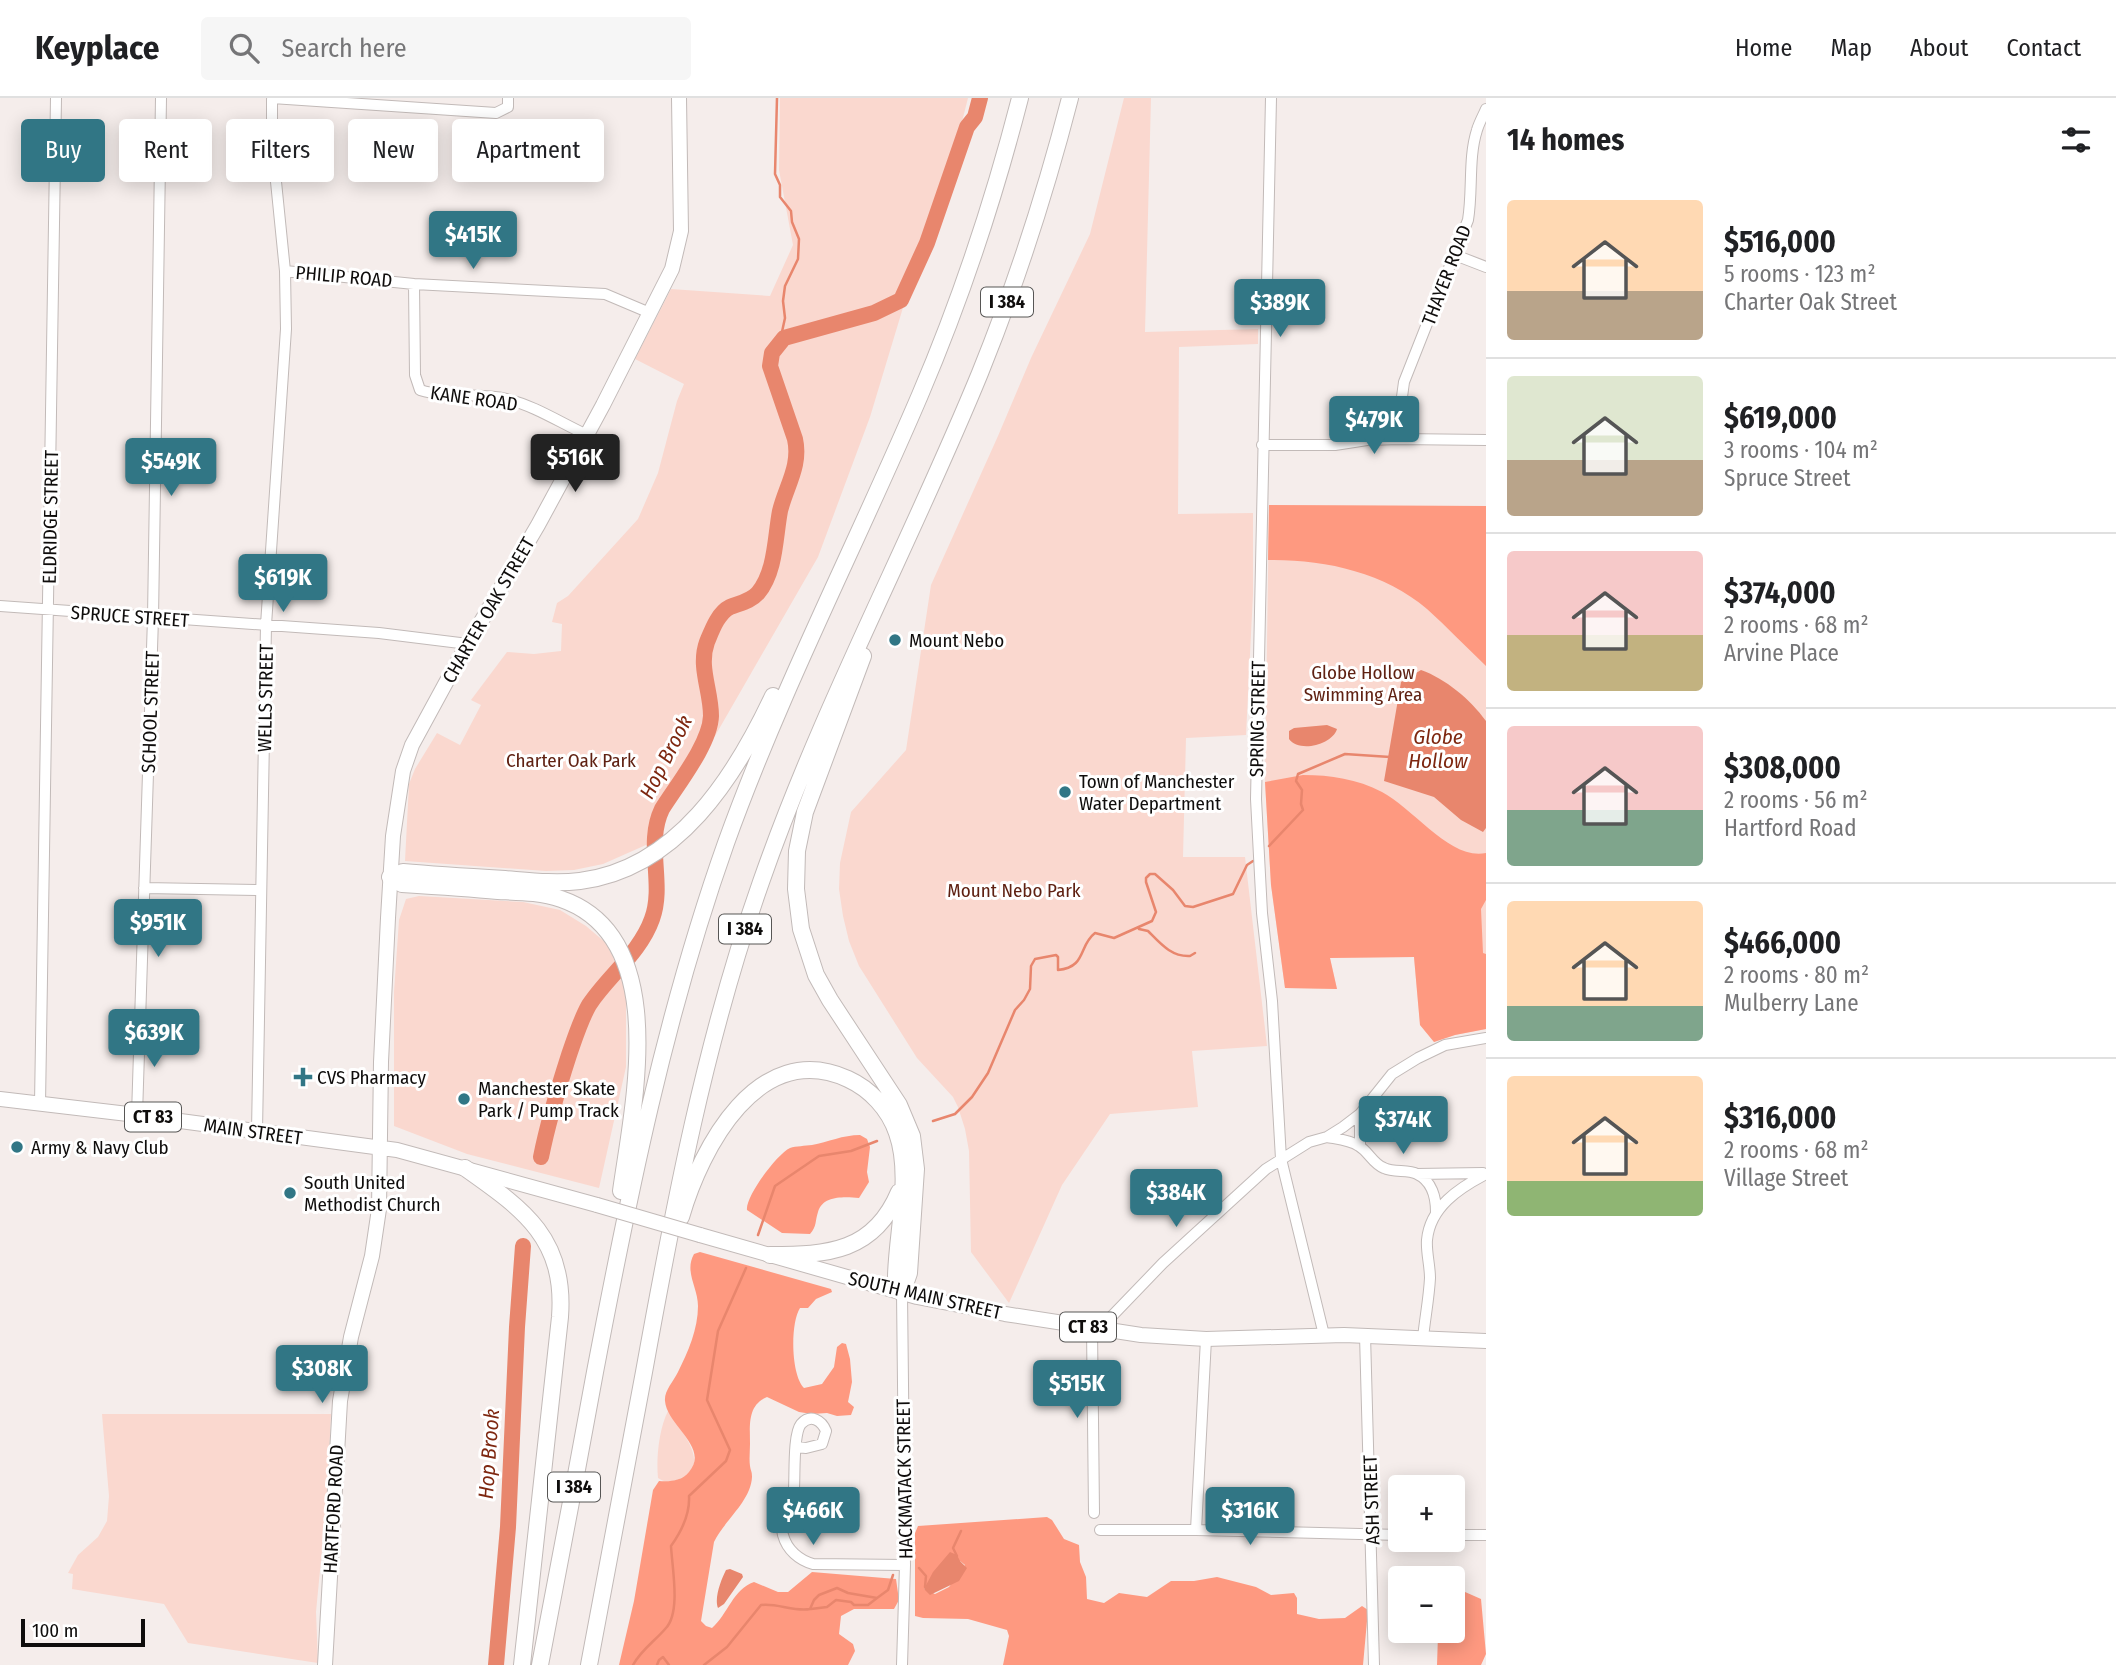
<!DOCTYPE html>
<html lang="en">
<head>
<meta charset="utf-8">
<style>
  body { margin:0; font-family:"Fira Sans Condensed",sans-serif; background:#f6f6f6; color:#202124; height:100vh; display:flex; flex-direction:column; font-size:26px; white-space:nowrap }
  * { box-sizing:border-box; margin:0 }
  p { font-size:23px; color:#757577 }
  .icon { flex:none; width:38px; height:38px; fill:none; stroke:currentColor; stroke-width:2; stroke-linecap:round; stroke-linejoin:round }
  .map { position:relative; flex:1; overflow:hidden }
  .panel { display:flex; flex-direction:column; background:#fff; width:630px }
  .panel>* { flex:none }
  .guide { position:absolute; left:21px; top:21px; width:665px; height:63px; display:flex; gap:14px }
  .buttons { position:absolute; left:1388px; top:1377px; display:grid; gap:14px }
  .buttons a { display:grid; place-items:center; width:77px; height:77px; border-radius:7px; background:#fff; box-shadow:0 4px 18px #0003; font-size:35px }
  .scale { position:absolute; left:21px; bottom:18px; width:124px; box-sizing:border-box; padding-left:7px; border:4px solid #0f0d0c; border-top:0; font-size:19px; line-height:24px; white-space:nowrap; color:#0f0d0c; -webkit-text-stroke:5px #fff; paint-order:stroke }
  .price { position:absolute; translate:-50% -60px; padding:0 16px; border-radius:7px; background:#317685; color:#fff; font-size:23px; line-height:46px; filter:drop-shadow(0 2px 4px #0008) }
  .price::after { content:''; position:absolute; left:50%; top:42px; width:21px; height:16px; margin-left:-10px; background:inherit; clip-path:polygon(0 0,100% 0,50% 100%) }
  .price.current { background:#222; color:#fff }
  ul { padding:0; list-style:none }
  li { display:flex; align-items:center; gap:21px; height:175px; padding:0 21px }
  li+li { border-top:2px solid #e0e0e0 }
  li span { display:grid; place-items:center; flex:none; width:196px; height:140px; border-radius:7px; color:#555 }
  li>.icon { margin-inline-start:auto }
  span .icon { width:84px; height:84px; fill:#fffc; stroke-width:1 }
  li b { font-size:30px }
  h2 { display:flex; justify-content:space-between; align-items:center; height:84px; padding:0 21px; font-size:30px }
  .chip { padding:0 24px; border-radius:7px; background:#fff; box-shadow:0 4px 18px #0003; font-size:24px; line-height:63px }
  .chip.current { background:#317685; color:#fff }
  header { display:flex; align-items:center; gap:42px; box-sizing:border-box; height:98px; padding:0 35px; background:#fff; border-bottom:2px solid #e0e0e0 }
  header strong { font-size:33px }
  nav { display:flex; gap:38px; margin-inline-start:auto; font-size:24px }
  .search { width:490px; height:63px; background:#f6f6f6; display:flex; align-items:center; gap:18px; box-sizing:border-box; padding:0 24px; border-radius:7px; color:#757577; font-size:26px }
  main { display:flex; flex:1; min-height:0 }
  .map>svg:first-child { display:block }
</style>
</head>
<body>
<header>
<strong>Keyplace</strong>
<div class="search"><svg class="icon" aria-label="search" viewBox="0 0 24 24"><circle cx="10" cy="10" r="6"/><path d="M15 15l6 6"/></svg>Search here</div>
<nav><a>Home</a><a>Map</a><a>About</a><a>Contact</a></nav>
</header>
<main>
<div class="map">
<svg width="1486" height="1567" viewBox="0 0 1486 1567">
  <rect width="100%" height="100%" fill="#f5edeb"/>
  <path fill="#fad8cf" d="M780 0H968L949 75 905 203 870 319 818 459 715 638 691 667 665 707 655 743 603 766 574 772 546 773 405 763 409 686 415 671 437 635 460 647 481 607 471 602 507 554 534 556 561 553 562 526 552 524 557 505 568 498 638 421 658 375 677 303 684 286 635 261 671 191 770 198 793 147 779 72Z
    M1124 0H1151L1145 234 1258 231V246L1179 249 1178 416 1253 415V496L1246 637 1186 640 1183 759H1245L1267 948 1192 953 1198 1009 1110 1016 1062 1087 1009 1205 971 1154 969 1053 965 1031 958 1009 953 999 917 960 859 868 849 843 843 818 839 791 840 765 851 714 906 652 931 487 998 338 1031 260 1090 136Z
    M1269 407 1486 408V931L1455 937 1434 944 1420 927 1414 859 1330 860 1337 891 1285 890 1271 787 1265 684Z
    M419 798 523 804 560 812 586 828 606 845 615 863 626 894V969L599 1090 467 1056 394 1028V894L399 822 406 801Z
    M668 1313C679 1330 714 1368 679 1381 671 1384 665 1385 658 1380 656 1360 659 1331 668 1313Z
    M102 1316H331L327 1400 316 1514 318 1565 188 1545 164 1506 72 1491 73 1476 68 1475 78 1457 98 1439 107 1423 109 1398Z"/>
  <path fill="#fe9980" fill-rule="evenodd" d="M1269 407 1486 408V568C1466 549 1447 529 1427 511 1384 474 1323 461 1268 462Z
    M1303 677C1331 677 1357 681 1382 694 1413 710 1451 763 1486 755V802L1481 811 1483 855 1486 856V931L1455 937 1434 944 1420 927 1414 859 1330 860 1337 891 1285 890 1271 787 1265 684Z
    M860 1037 867 1041 870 1049 867 1074 869 1084 859 1100C845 1099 823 1097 818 1114 815 1123 817 1128 810 1136L782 1135 747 1112C745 1099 777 1056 790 1050 796 1048 805 1048 812 1047 828 1044 843 1037 860 1037Z
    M700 1154 831 1191 832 1194 816 1201 808 1210H800C790 1226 791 1277 804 1290L822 1286 834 1269 837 1249 842 1245 846 1246 850 1261 852 1284 848 1304 854 1309 851 1317 837 1318 827 1315 812 1316 799 1314 767 1299C747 1307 750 1328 750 1346 750 1353 749 1361 750 1368 751 1374 752 1373 752 1379 751 1403 724 1423 714 1444L701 1523 706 1528 712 1530C728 1516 733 1491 754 1484L778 1494H788L812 1474 896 1481 899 1502 894 1511H854L841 1518 839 1536 853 1546 855 1553 848 1567H619L634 1503 653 1392 659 1383C669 1384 682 1383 689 1374 710 1349 667 1328 665 1303 664 1293 673 1284 678 1274 688 1254 698 1231 698 1208 698 1189 684 1174 694 1156Z
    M1047 1419 1052 1422 1064 1441 1079 1447 1080 1464 1086 1479 1087 1501 1104 1505 1119 1495 1147 1499 1171 1483H1194L1217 1479 1256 1489 1271 1497 1294 1495 1297 1500V1516L1319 1521 1345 1520 1362 1508 1368 1512 1363 1567H1003L1009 1538 1007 1532 968 1521 923 1520 915 1518V1435L918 1428ZM960 1463 965 1467 949 1489 935 1496 924 1491 931 1482Z
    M1456 1490 1481 1501 1486 1556 1481 1567H1437L1438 1537 1440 1533H1452L1453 1499Z"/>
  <path fill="#e8866d" d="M1421 572C1446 581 1470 601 1486 623V730L1483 734 1461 722 1434 699 1384 683 1401 584Z
    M1327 627 1337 631C1332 647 1299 655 1289 641V633L1294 630Z
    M950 1454 957 1457 960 1463 967 1470 959 1483 930 1497 924 1491 933 1474Z
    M730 1471 742 1476 743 1479 724 1506 718 1510C714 1500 721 1482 726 1472Z"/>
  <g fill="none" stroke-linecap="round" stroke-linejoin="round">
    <path stroke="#e8866d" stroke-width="2.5" d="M777 0 775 76 780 87V99L791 113 792 124 799 141 798 161 785 188 783 203 785 220 780 243
      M1269 748 1303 712 1301 706 1302 692 1296 683 1298 676 1345 656 1390 659
      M1139 831 1148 833C1160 845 1171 859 1190 858L1195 855
      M933 1023 955 1016 972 999 988 975 1015 912 1024 902 1030 891 1031 868 1035 861 1056 857 1058 859V872C1087 869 1078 848 1095 835L1114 840 1152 823 1156 814 1146 784V780L1150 776H1155L1173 792 1185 808 1193 809 1233 796 1247 767 1253 763
      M758 1137 775 1088 819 1058 851 1053 877 1043
      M957 1458 953 1450 961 1433
      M919 1470 926 1478 925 1489H928
      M811 1511 827 1509 836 1502 851 1504 854 1507H868L877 1500
      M633 1567C641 1552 655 1543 666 1530 681 1514 672 1469 671 1448 681 1434 690 1415 689 1398L726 1363 730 1352 707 1302 718 1233 746 1170
      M657 1567 659 1562 663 1559 669 1567
      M704 1567 727 1549 761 1507C778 1505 794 1514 810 1511L814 1502 819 1497 837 1490 848 1495 877 1500 888 1492 893 1477"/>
    <path stroke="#e8866d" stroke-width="16" d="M541 1059C548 1024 558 991 569 957 575 940 580 923 589 907 608 878 640 855 652 821 665 786 645 746 662 711 677 687 710 646 711 618 711 592 698 569 707 544 712 532 718 515 730 509 740 505 751 503 758 495 776 473 775 439 780 413 786 388 801 368 795 341L770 268 772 255 784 240 874 215 901 202 927 145 967 29 975 19 980 0
      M496 1567 508 1429 517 1229 523 1148"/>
    <defs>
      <path id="minor" d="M272 0 496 15 508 9V0
        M1271 0 1256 701 1262 815 1272 903 1281 1061 1324 1237
        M1455 157 1486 169
        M285 173 414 186 605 196 650 215
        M414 186 415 277 420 292C448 301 478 294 507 301 535 308 561 325 587 337
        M1399 341V321L1404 284 1468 122C1473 92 1468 60 1477 32 1479 25 1483 18 1486 11
        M1262 347H1335L1367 342 1399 341 1486 342
        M0 508 379 535 468 546
        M144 790 261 792
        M40 1006 56 0
        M1360 1016V1048
        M137 1017 153 520 161 0
        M257 1033 266 527 286 231 285 173 272 44V0
        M1327 1039C1337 1041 1350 1042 1359 1048 1369 1054 1373 1066 1384 1070 1394 1075 1408 1071 1417 1076 1432 1083 1436 1100 1436 1114
        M1417 1076 1483 1075
        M902 1195 905 1467 902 1567
        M1092 1230 1094 1415
        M1105 1232 1112 1218 1163 1165 1266 1071 1309 1044 1327 1039 1343 1029 1360 1016 1392 976 1418 960 1445 947 1486 940
        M1365 1237 1374 1567
        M1423 1240C1425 1220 1429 1200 1430 1180 1430 1167 1426 1154 1427 1142 1430 1109 1459 1090 1486 1076
        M796 1349 806 1350 822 1346 826 1333C822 1323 811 1315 801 1326 793 1336 795 1375 794 1390 792 1406 779 1420 783 1437 787 1452 799 1462 813 1466L905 1467
        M1100 1432H1196L1400 1437
        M1196 1432 1206 1241
        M1452 1437H1486"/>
      <path id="major" d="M0 1001 128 1016 397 1052 597 1107
        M700 1137 917 1199 1005 1216 1141 1237 1206 1241 1344 1237 1486 1243
        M325 1567 340 1303 351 1239 372 1158 379 1111 381 964 388 820 393 738 403 673 412 647 455 568 538 427 603 307 672 171 681 133 679 0"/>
      <path id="highway" d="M863 558 805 714 797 753 796 791 801 831 816 877 830 902 899 1007 912 1038 916 1071 909 1175 902 1195
        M465 1070C523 1111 566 1140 560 1219L522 1567
        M621 1093C633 1007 672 839 561 801 541 794 519 794 498 793 466 790 434 788 402 786L390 779 403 774C437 777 471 779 505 781 530 783 555 786 580 783 677 771 735 679 773 598
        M681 1119C701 1050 758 940 848 981 870 991 889 1011 897 1035 912 1077 897 1134 896 1178L902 1195
        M770 1157C828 1157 874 1154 899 1094
        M540 1567C559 1469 577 1372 595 1274 629 1095 665 917 726 745 781 592 856 447 920 297 961 201 994 101 1020 0
        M589 1567C607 1469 626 1372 644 1274 674 1108 705 943 761 784 822 609 910 446 980 275 1016 186 1046 93 1070 0"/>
    </defs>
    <use href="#minor" stroke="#c2bab8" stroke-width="12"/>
    <use href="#major" stroke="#c2bab8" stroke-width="16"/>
    <use href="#highway" stroke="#c2bab8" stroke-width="18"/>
    <use href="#minor" stroke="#fff" stroke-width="10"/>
    <use href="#major" stroke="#fff" stroke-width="14"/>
    <use href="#highway" stroke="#fff" stroke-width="16"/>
    <defs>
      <path id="major-bridge" d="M597 1107 700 1137"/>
    </defs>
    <use href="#major-bridge" stroke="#c2bab8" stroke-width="16" stroke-linecap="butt"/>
    <use href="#major-bridge" stroke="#fff" stroke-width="14"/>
  </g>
  <g fill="#317685" stroke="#fff" stroke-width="2.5">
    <circle cx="895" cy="542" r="7"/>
    <circle cx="1065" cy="694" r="7"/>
    <path d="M299.5 968.5h7v7h7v7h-7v7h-7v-7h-7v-7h7z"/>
    <circle cx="464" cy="1001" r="7"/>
    <circle cx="17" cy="1049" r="7"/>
    <circle cx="290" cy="1095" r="7"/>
  </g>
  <g text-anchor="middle" stroke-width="6" stroke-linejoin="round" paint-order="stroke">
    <g fill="#fff" stroke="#575655" stroke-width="2">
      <rect x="981" y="189.5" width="52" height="29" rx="5"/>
      <rect x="719" y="816.5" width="52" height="29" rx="5"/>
      <rect x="125" y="1004.5" width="56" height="29" rx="5"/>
      <rect x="1060" y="1214.5" width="56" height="29" rx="5"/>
      <rect x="548" y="1374.5" width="52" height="29" rx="5"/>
    </g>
    <g font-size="18" font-weight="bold" fill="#0f0d0c">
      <text x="1007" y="210">I 384</text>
      <text x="745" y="837">I 384</text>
      <text x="153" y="1025">CT 83</text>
      <text x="1088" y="1235">CT 83</text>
      <text x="574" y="1395">I 384</text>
    </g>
    <g font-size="19" fill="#0f0d0c" stroke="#fff">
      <text transform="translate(1446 177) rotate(-69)" y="7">THAYER ROAD</text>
      <text transform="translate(344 178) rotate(5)" y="7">PHILIP ROAD</text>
      <text transform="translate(474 300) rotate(8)" y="7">KANE ROAD</text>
      <text transform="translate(50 419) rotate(-89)" y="7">ELDRIDGE STREET</text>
      <text transform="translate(488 512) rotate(-60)" y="7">CHARTER OAK STREET</text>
      <text transform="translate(130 518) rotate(4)" y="7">SPRUCE STREET</text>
      <text transform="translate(265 600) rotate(-89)" y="7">WELLS STREET</text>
      <text transform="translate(150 614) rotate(-88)" y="7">SCHOOL STREET</text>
      <text transform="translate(1257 621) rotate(-89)" y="7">SPRING STREET</text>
      <text transform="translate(253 1033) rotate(8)" y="7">MAIN STREET</text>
      <text transform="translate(925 1197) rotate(13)" y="7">SOUTH MAIN STREET</text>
      <text transform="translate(904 1381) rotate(-91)" y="7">HACKMATACK STREET</text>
      <text transform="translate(1371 1402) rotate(-92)" y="7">ASH STREET</text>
      <text transform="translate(333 1411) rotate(-87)" y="7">HARTFORD ROAD</text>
    </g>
    <g font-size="19" fill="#0f0d0c" stroke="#fff" text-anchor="start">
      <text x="909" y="549">Mount Nebo</text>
      <text x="1079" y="690">Town of Manchester<tspan x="1079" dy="22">Water Department</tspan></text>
      <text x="317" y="986">CVS Pharmacy</text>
      <text x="478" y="997">Manchester Skate<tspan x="478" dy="22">Park / Pump Track</tspan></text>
      <text x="31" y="1056">Army &amp; Navy Club</text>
      <text x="304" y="1091">South United<tspan x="304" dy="22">Methodist Church</tspan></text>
    </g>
    <g font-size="19" fill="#5f2112" stroke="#fff">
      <text x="1363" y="581">Globe Hollow<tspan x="1363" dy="22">Swimming Area</tspan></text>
      <text x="571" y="669">Charter Oak Park</text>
      <text x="1014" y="799">Mount Nebo Park</text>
    </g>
    <g font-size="21" font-style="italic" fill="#7e2710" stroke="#fff">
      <text x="1438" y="646">Globe<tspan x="1438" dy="24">Hollow</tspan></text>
      <text transform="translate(666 659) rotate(-63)" y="7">Hop Brook</text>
      <text transform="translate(489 1356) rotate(-86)" y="7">Hop Brook</text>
    </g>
  </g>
</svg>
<div class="buttons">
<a>+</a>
<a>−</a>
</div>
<div class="scale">100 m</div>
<b class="price" style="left:473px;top:173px">$415K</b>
<b class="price" style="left:1280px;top:241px">$389K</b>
<b class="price" style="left:1374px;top:358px">$479K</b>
<b class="price current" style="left:575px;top:396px">$516K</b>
<b class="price" style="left:171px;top:400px">$549K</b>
<b class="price" style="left:283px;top:516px">$619K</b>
<b class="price" style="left:158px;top:861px">$951K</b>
<b class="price" style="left:154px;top:971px">$639K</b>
<b class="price" style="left:1403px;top:1058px">$374K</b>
<b class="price" style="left:1176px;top:1131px">$384K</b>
<b class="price" style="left:322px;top:1307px">$308K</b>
<b class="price" style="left:1077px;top:1322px">$515K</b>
<b class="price" style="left:813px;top:1449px">$466K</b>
<b class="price" style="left:1250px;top:1449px">$316K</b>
<div class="guide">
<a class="chip current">Buy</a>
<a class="chip">Rent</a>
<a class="chip">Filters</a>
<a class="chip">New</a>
<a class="chip">Apartment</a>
</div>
</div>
<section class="panel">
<h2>14 homes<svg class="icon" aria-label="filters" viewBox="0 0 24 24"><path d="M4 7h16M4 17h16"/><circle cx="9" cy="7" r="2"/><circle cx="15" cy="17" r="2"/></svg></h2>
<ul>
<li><span style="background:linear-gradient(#ffd9b3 65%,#b9a48a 0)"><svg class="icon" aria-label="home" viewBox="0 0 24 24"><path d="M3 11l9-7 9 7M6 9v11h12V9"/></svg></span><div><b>$516,000</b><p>5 rooms · 123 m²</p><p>Charter Oak Street</p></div></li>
<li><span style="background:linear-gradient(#dfe7d0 60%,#b9a48a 0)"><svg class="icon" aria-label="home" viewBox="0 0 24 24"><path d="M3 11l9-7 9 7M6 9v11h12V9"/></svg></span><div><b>$619,000</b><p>3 rooms · 104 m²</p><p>Spruce Street</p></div></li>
<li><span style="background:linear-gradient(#f6c9c9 60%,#c2b280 0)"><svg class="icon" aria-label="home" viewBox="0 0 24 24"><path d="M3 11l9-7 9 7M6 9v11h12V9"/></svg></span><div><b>$374,000</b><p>2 rooms · 68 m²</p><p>Arvine Place</p></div></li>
<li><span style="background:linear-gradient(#f6c9c9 60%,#7fa58c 0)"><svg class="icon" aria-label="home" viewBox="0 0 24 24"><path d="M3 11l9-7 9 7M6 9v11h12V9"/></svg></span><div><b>$308,000</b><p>2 rooms · 56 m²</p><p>Hartford Road</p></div></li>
<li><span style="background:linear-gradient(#ffd9b3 75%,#7fa58c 0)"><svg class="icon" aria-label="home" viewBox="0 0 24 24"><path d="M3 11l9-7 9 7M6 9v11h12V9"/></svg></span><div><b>$466,000</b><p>2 rooms · 80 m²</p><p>Mulberry Lane</p></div></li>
<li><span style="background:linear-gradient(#ffd9b3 75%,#8fb573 0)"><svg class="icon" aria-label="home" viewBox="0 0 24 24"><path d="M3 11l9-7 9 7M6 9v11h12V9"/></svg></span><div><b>$316,000</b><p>2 rooms · 68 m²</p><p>Village Street</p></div></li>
</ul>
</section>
</main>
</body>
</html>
